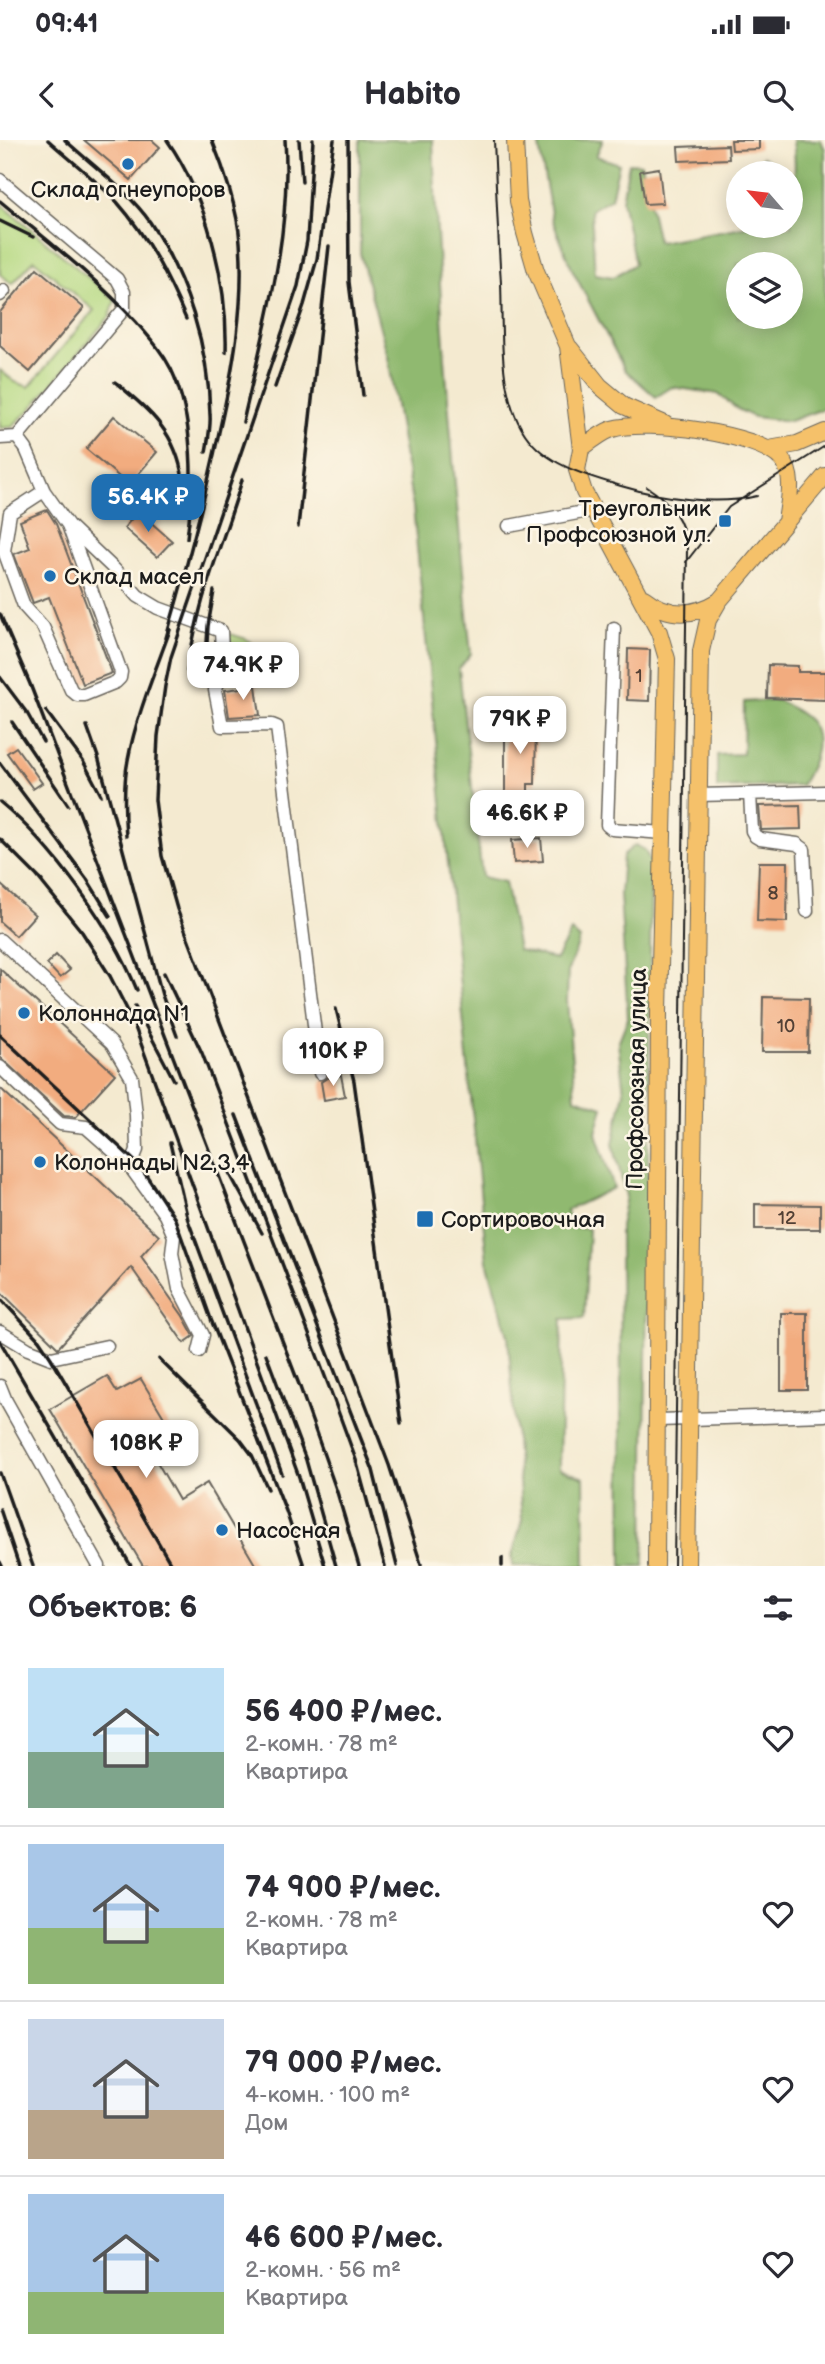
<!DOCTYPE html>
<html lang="ru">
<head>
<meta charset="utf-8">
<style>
  body { margin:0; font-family:"Balsamiq Sans",sans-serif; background:#f2f2f3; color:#2b2b33; height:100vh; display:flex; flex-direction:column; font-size:26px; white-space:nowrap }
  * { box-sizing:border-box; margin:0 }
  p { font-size:23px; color:#7c7c81 }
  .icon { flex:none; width:38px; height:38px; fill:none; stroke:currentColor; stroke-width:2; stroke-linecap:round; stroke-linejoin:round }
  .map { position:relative; height:1426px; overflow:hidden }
  .sheet { display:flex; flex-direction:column; background:#fff; flex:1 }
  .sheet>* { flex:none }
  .needle { width:46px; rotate:298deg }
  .buttons { position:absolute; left:726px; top:21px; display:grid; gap:14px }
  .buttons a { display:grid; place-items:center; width:77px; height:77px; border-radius:50%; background:#fff; box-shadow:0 4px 18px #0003; font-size:35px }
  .price { position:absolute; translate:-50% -60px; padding:0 16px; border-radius:14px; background:#fff; color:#222; font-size:23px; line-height:46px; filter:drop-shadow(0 2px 4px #0008) }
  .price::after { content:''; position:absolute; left:50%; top:42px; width:21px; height:16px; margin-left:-10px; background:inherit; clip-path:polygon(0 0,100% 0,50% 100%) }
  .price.on { background:#1f6fb2; color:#fff }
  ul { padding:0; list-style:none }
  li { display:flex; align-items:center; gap:21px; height:175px; padding:0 28px }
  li+li { border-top:2px solid #e1e1e2 }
  li span { display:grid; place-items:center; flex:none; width:196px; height:140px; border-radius:0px; color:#555 }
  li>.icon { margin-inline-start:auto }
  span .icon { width:84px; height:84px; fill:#fffc; stroke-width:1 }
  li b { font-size:30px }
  h2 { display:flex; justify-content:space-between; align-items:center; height:84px; padding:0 28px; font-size:30px }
  .status { display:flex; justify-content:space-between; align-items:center; height:49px; padding:0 35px; background:#fff; direction:ltr }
  .status svg { height:19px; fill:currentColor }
  header { display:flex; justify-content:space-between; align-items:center; height:91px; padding:0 28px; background:#fff; font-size:32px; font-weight:800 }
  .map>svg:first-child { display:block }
</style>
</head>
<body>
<div class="status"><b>09:41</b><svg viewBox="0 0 49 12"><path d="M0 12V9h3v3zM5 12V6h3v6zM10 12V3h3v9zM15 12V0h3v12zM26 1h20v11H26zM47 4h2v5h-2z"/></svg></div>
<header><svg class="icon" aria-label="back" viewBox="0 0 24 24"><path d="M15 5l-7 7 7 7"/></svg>Habito<svg class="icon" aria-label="search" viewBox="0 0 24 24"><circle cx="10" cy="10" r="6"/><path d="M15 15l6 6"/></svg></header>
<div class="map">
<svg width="825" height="1426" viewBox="0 0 825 1426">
  <rect width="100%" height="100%" fill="#fcf5e5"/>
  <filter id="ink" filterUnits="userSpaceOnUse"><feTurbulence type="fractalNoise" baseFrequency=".0143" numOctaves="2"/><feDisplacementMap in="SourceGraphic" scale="14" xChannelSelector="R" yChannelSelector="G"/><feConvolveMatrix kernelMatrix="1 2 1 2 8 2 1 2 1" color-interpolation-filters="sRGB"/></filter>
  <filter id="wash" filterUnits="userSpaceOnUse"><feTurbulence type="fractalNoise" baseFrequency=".00686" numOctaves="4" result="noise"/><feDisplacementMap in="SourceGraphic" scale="28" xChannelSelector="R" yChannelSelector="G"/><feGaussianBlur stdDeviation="1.57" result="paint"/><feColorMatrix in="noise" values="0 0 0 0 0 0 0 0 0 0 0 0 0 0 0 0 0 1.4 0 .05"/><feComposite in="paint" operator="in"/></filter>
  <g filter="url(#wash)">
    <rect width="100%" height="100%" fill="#f4ead0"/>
    <path fill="#b5d982" stroke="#687a4f" stroke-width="2" d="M0 63 115 160 110 176 30 270 11 287 0 288V230L15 242 29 247 94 170 34 120 12 144 0 134Z
      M230 494 246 499 260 509 262 525 244 527 229 518 227 499Z"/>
    <path fill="#90b970" stroke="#566a46" stroke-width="2" fill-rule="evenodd" d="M360 0H433C439 172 454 343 471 514L459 529 482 737 505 742 518 810 556 819 571 791 580 799 568 830 567 861 575 958 603 967 596 993 614 1048 567 1070 570 1086 589 1089 584 1178 562 1179 559 1329 584 1338 585 1426H513L512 1416 522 1380 508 1196 487 1121 413 367 388 217 360 113Z
      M538 0H603L596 16 619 24 611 58 591 70 595 134 613 137 635 124 622 60 629 23 641 24 658 102 748 86H791C791 54 798 33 793 0H821L825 10V268L790 281 754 277 737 269 718 254 672 247 656 257 625 230 572 129 552 79ZM738 124H791V177H738Z
      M762 17 773 23V33H755Z
      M778 560C788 566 803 573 810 582 825 601 811 629 801 645L717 648V615L743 614 744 562Z
      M635 705 645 710 651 723 644 1426H622L620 1086 626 1056 613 1004 624 952 618 903 628 878 620 755 623 715Z"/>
    <g id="blocks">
      <path fill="#f2ac7f" d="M84 0H152L160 7 131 40Z
        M731 0H759V9L732 10Z
        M728 5 729 19 679 21 678 7Z
        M659 28 663 63 645 64 640 31Z
        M37 128 84 168 30 232 0 206V172Z
        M114 276 157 312 129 345 86 309Z
        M47 370 56 384 112 533 83 544 49 457 33 463 14 414 30 408 20 381Z
        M138 371 172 401 157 417 124 388Z
        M628 509 650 510 649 561 627 560Z
        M768 525 798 526V532H825V560L767 558Z
        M256 546 260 575 229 577 225 550Z
        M505 579 536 580 535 644H528V655H505Z
        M16 607 42 643 33 649 7 613Z
        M800 665 801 689 761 690 759 666Z
        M541 698 543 721 514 723 512 700Z
        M759 722H788L787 782 757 781Z
        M0 744 35 775 16 796 0 782Z
        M56 815 70 830 60 838 47 824Z
        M0 829 115 934 76 977 64 976 0 917Z
        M763 857 809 858 808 912H762Z
        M341 935 345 956 324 960 321 942 327 938Z
        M0 948 159 1096 141 1116 183 1176 194 1196 184 1203 131 1127 58 1208 0 1151Z
        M755 1064 820 1065V1089H755Z
        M781 1173H807V1250H781Z
        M107 1236 117 1252 141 1239 178 1301 153 1315 179 1360 207 1343 256 1426H143L50 1269Z"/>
    </g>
  </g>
  <g filter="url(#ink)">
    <use href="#blocks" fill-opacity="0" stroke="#68645b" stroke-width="2"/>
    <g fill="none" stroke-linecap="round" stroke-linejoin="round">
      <defs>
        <path id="minor" d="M0 40 117 139 124 152V169L17 297 0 298
          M0 155 4 151
          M17 297 26 309 44 351 10 373 4 411 24 466 43 487 71 550 77 555H84L116 542 120 538 121 532 68 385 44 351
          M68 385 114 429 138 456 158 468 221 491 223 532 215 550 222 586 272 585 277 587 320 933
          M509 386 594 370
          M614 488 607 685 612 689 663 693
          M750 654 752 691 755 696 760 699 797 704 804 709 807 771
          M698 655 825 652
          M0 800 112 904 132 938 136 975 137 1010 133 1020 128 1024
          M0 927 60 984 86 987 128 1024 165 1075 174 1096 172 1113 179 1149 203 1195 199 1211
          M0 1192 28 1209 51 1218 107 1206
          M0 1246 6 1261 99 1426
          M658 1280 825 1275"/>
        <path id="major" d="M515 0 518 61 525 93 536 131 568 206 581 309 577 330 584 352 659 492 667 519 659 872 656 1426
          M570 208 600 246 624 266 665 284
          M581 309C590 302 601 293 612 289 646 279 760 293 782 320 796 337 788 363 786 382
          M769 309 797 304 825 292
          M644 458C668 477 693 477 719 461L825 336
          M687 1426 701 511 708 480 719 461"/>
      </defs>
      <use href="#minor" stroke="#68645b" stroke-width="15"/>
      <use href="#major" stroke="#68645b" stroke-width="18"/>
      <use href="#minor" stroke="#fff" stroke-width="12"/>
      <use href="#major" stroke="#f5c16b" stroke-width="16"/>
      <path stroke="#1c1c1c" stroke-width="2" d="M494 0C496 48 498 96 501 143 503 191 497 252 525 294 546 325 587 336 621 346 661 358 717 366 757 356
        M647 347C671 362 684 380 687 408L674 1426
        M686 422 729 367 825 306"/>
      <path stroke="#1c1c1c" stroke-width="3.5" d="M48 0C70 20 96 40 117 62 148 97 168 137 186 179
        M65 0C92 25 129 52 150 82 187 138 209 208 210 275 211 287 208 300 206 312
        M167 0C207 57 228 143 226 212
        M299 0 302 42
        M313 0 307 101 298 146 171 517 165 546 158 596 155 660 162 716 177 769 389 1325 421 1424
        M348 0 349 142 363 255
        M0 61C47 100 95 137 136 182 149 197 162 211 171 229 194 277 194 346 187 398
        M0 81 33 97
        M115 242C151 272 176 292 183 340
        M275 247 304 165 317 119 334 0
        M243 282C264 189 292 96 285 0
        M298 387 329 106
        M0 474 30 544 300 1247 337 1352 359 1426
        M166 498C186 430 204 362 219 292 233 230 245 166 240 102 238 71 224 29 212 0
        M187 531C192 504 197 478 205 452 216 415 231 378 242 340
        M205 536 208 486 214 451
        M0 537 27 573 43 602
        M46 571 83 621 101 655
        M12 582 68 665
        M87 586 98 617 162 855 177 896
        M0 623 87 739 110 776
        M0 662C53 706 111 786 137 850
        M126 696C124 671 123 645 128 620 136 576 155 532 170 490
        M0 699 42 741
        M36 735 82 792 110 836 132 879 299 1337 325 1426
        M164 833 202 913 331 1252 356 1320 385 1426
        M135 866 174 940
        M336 869 354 941 401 1284
        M0 895 141 1027 175 1079 212 1182 286 1371 304 1426
        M236 975 373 1330 397 1426
        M170 1003 188 1080 282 1334
        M226 1027 262 1093
        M0 1158 39 1200 51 1218 172 1426
        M0 1201 131 1426
        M266 1214 306 1320 336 1426
        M159 1219 240 1299 252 1315 268 1349
        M0 1333 33 1426
        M0 1369 19 1426
        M502 1418V1426
        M0 1422 2 1426"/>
    </g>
  </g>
  <g fill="#1f6fb2" stroke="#fcf5e5" stroke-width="2.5">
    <circle cx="128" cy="24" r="7"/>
    <rect x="718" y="374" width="14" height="14" rx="3.5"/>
    <circle cx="50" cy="436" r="7"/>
    <circle cx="24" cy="873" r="7"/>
    <circle cx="40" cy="1022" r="7"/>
    <rect x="416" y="1070" width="18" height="18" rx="3.5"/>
    <circle cx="222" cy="1390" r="7"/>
  </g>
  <g text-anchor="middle" stroke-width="5" stroke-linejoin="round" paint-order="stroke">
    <g font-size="19" fill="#524035">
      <text x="639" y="542">1</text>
      <text x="773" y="759">8</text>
      <text x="786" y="892">10</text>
      <text x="787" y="1084">12</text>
    </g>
    <g font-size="23" fill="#1c1c1c" stroke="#fcf5e5" text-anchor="start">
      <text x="128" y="57" text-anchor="middle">Склад огнеупоров</text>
      <text x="711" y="376" text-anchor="end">Треугольник<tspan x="711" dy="26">Профсоюзной ул.</tspan></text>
      <text x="64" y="444">Склад масел</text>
      <text x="38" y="881">Колоннада N1</text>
      <text x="54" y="1030">Колоннады N2,3,4</text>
      <text x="441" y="1087">Сортировочная</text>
      <text x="236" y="1398">Насосная</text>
    </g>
    <g font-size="23" fill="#1c1c1c" stroke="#fcf5e5">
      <text transform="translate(636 939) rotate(-89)" y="8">Профсоюзная улица</text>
    </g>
  </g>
</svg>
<div class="buttons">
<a><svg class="needle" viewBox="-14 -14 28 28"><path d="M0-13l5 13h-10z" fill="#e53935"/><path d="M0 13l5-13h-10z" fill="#7c7c81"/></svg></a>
<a><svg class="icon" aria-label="layers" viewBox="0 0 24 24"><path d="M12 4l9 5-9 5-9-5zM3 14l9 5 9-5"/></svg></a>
</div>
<b class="price on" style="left:148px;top:394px">56.4K ₽</b>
<b class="price" style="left:243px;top:562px">74.9K ₽</b>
<b class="price" style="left:520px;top:616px">79K ₽</b>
<b class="price" style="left:527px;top:710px">46.6K ₽</b>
<b class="price" style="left:333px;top:948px">110K ₽</b>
<b class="price" style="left:146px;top:1340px">108K ₽</b>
</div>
<section class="sheet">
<h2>Объектов: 6<svg class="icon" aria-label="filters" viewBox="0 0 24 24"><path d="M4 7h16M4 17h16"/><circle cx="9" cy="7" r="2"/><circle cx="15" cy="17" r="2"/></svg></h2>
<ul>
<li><span style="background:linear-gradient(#bfe0f5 60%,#7fa58c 0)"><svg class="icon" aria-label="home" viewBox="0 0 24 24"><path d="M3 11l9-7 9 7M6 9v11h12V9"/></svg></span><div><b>56 400 ₽/мес.</b><p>2-комн. · 78 m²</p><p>Квартира</p></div><svg class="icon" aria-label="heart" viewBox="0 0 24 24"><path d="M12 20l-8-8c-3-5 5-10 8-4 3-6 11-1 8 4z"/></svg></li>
<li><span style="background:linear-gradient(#a9c7e8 60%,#8fb573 0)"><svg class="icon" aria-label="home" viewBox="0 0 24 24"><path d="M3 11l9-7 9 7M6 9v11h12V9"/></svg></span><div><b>74 900 ₽/мес.</b><p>2-комн. · 78 m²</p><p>Квартира</p></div><svg class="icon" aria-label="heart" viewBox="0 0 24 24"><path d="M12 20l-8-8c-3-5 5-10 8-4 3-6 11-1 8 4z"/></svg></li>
<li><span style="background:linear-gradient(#c9d6e8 65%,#b9a48a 0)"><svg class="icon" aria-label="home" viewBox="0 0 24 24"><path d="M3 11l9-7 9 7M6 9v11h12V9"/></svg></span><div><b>79 000 ₽/мес.</b><p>4-комн. · 100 m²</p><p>Дом</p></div><svg class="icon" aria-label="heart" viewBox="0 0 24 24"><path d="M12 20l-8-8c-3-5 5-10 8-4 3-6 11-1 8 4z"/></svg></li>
<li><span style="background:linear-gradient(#a9c7e8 70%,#8fb573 0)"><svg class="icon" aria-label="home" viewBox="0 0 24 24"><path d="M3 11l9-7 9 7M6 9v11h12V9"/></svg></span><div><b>46 600 ₽/мес.</b><p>2-комн. · 56 m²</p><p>Квартира</p></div><svg class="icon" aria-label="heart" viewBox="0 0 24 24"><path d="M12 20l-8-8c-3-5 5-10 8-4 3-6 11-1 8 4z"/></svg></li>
</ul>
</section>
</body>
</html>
